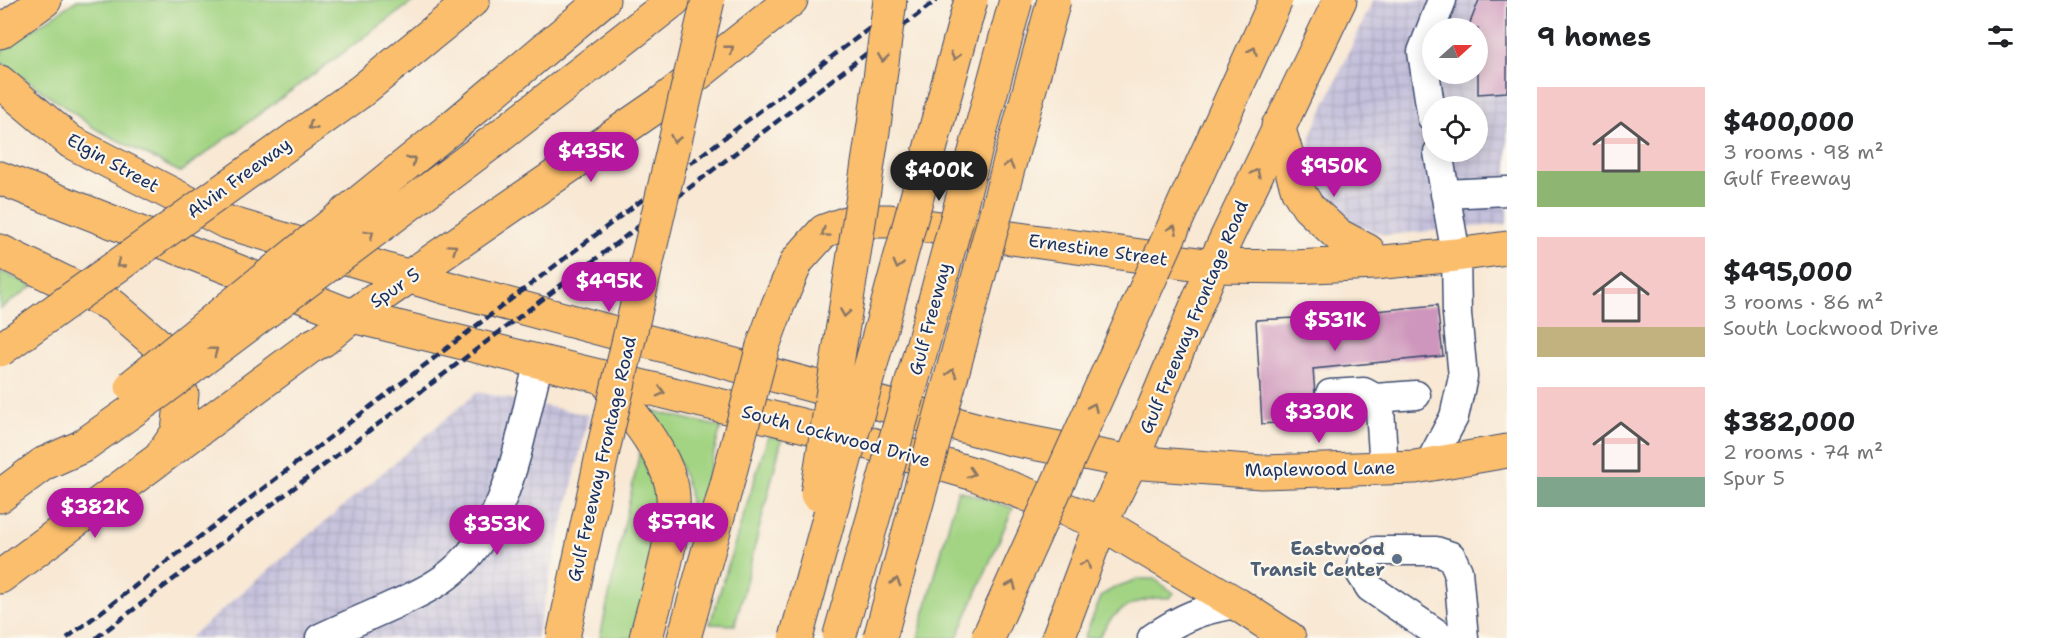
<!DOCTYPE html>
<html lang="en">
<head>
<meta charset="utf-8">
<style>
  body { margin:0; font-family:"Shantell Sans",sans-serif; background:#f6f6f6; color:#202124; height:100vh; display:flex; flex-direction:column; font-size:22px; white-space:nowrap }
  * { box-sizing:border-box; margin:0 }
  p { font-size:20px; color:#757577 }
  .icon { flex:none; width:33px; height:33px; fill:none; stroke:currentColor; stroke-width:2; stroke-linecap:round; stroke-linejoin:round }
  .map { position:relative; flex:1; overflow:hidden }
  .sheet { display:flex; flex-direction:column; background:#fff; width:540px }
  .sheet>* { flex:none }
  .needle { width:39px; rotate:69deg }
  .controls { position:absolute; left:1422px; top:18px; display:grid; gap:12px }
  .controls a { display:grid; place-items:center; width:66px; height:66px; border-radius:50%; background:#fff; box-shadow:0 3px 15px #0003; font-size:30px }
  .price { position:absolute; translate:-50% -51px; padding:0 14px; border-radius:21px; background:#b5179e; color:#fff; font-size:20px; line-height:39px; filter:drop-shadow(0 2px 3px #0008) }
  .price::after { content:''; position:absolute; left:50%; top:36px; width:18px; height:14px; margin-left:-9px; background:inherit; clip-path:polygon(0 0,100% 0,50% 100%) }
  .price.selected { background:#222; color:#fff }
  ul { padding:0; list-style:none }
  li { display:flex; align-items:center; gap:18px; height:150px; padding:0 30px }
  li span { display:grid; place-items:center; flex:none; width:168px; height:120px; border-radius:0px; color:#555 }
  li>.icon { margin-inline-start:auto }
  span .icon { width:72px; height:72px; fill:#fffc; stroke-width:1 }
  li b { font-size:26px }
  h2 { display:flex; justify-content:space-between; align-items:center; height:72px; padding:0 30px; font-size:26px }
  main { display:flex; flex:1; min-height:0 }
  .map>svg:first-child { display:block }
</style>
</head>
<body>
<main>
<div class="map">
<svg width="1507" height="638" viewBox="0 0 1507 638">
  <defs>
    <pattern id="industrial-grid" width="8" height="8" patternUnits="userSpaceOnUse" patternTransform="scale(1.5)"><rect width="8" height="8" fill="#c4c0db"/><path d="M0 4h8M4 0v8" fill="none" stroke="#a8a5be"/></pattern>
  </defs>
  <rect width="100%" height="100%" fill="#fbf7ec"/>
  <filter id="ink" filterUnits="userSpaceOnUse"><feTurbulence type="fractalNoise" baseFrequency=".0167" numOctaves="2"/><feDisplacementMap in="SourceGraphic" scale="12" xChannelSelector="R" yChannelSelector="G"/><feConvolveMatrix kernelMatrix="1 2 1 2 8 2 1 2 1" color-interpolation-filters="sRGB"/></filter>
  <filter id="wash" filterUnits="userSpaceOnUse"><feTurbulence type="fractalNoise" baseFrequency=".008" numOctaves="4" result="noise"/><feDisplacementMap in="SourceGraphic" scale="24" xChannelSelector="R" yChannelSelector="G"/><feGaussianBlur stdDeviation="1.35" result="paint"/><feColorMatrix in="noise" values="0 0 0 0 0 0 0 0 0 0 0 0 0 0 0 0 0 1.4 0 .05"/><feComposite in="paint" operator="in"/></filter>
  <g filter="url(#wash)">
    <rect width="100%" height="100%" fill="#f8e8d4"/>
    <path fill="url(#industrial-grid)" fill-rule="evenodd" d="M1373 0H1507V224L1386 235 1343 222 1321 199 1306 166 1311 135ZM1432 28H1478V74H1432ZM1432 106H1478V152H1432Z
      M477 392 589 415 536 638H189Z"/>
    <path fill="#a3d483" stroke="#5f8270" stroke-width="1.5" d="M77 0H415L180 172 96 129 0 61V56L4 49Z
      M0 271 33 286 0 309Z
      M649 410 721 427 692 532 689 491 677 457Z
      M768 436 782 438 735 625 710 624Z
      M640 451 659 504 657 557 636 638H600Z
      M958 490 1013 508 957 638H918Z
      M1138 579H1154L1174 593 1169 598C1151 597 1129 602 1115 615 1108 621 1103 631 1098 638H1084L1102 595 1116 587Z"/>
    <g id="blocks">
      <path fill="#ce96bc" d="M1479 0H1507V92L1478 94V28H1468Z
        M1437 305 1443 356 1313 369 1317 420 1262 424 1256 320 1313 317Z"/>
    </g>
  </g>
  <g filter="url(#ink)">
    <use href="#blocks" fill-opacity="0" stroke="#3c4b70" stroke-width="1.5"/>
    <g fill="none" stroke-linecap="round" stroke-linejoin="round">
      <defs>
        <path id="minor" d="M1432 118 1422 52 1442 0
          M1445 194 1507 191
          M1330 394 1364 392 1375 398 1380 409 1384 468
          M1375 398 1416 395
          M1429 464 1454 417 1463 377 1457 314 1456 255 1438 152
          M320 638C343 627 367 617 391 606 410 598 430 589 447 576 511 527 519 435 539 362
          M1152 638C1184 616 1200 610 1237 604
          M1444 638 1370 588 1361 574 1363 560 1376 551H1436L1451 556 1458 571 1464 638"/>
        <path id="major" d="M0 32 45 0
          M0 82 71 142 226 222 444 287 1012 439 1131 462 1261 472 1415 467 1507 451
          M1278 126 1298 191 1308 207 1338 235 1368 251 1374 263
          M0 178 352 316 834 433 974 474 1101 523 1237 604 1289 638
          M0 251 113 306 156 343 182 394 178 432 162 455
          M763 346 778 305 797 261 824 231 852 221H890L1213 266 1294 267 1374 263 1456 255 1507 248
          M604 378C627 408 661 446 671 483 681 524 656 596 646 638
          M0 577 310 347 323 340 352 316 664 101 791 0
          M684 638 727 484
          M1058 638 1101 523 1131 462 1213 266 1340 0"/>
        <path id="highway" d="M360 92 473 0
          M451 128 603 0
          M491 143 674 0
          M0 496 43 464"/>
      </defs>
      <use href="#minor" stroke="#3c4b70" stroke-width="31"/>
      <use href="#major" stroke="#3c4b70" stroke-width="35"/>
      <use href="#highway" stroke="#3c4b70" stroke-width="35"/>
      <use href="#minor" stroke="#fff" stroke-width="28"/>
      <use href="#major" stroke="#fabe6d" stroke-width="33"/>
      <use href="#highway" stroke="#fabe6d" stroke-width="33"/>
      <path stroke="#1b2f5e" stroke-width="4.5" stroke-dasharray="9 4.5" stroke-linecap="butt" d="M67 638 573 252 907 0
        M96 638 937 0"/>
      <defs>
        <path id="major-bridge" d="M727 484 763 346
          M563 638 604 446 708 0"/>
        <path id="highway-bridge" d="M0 350 360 92
          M132 386 451 128
          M43 464 81 447 159 392 491 143
          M817 494 875 118 890 0
          M796 638 971 0
          M839 638 929 322 1016 0
          M880 638 1054 0
          M988 638 1276 0"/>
      </defs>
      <use href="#major-bridge" stroke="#3c4b70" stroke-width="35" stroke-linecap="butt"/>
      <use href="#highway-bridge" stroke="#3c4b70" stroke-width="35" stroke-linecap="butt"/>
      <use href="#major-bridge" stroke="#fabe6d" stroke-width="33"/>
      <use href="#highway-bridge" stroke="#fabe6d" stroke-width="33"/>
    </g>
    <defs><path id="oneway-chevron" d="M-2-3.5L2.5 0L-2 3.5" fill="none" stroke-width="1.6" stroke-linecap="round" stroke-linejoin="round" transform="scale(1.5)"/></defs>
    <g stroke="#8a7666">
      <use href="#oneway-chevron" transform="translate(730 49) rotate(-39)"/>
      <use href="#oneway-chevron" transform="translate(1253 51) rotate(-66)"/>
      <use href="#oneway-chevron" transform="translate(955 56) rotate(105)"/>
      <use href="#oneway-chevron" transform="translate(883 58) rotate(98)"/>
      <use href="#oneway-chevron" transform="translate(312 126) rotate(144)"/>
      <use href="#oneway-chevron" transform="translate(675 139) rotate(103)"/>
      <use href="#oneway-chevron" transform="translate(412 160) rotate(-39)"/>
      <use href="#oneway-chevron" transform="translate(1009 165) rotate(-75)"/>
      <use href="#oneway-chevron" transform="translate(1256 173) rotate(-65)"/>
      <use href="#oneway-chevron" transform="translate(1173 229) rotate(-66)"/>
      <use href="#oneway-chevron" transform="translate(825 233) rotate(145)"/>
      <use href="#oneway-chevron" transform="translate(370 234) rotate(-37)"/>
      <use href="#oneway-chevron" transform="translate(453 248) rotate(-35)"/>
      <use href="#oneway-chevron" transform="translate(120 264) rotate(144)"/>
      <use href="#oneway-chevron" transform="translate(898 265) rotate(105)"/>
      <use href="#oneway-chevron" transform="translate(845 313) rotate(99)"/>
      <use href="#oneway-chevron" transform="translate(214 351) rotate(-37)"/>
      <use href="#oneway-chevron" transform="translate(952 373) rotate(-75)"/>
      <use href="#oneway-chevron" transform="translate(661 392) rotate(14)"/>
      <use href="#oneway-chevron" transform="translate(1093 407) rotate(-66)"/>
      <use href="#oneway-chevron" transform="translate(971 473) rotate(18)"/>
      <use href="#oneway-chevron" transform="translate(1086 564) rotate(-69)"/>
      <use href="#oneway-chevron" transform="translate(896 582) rotate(-75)"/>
      <use href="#oneway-chevron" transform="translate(1012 585) rotate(-66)"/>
    </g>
  </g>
  <circle fill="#5c6f8a" stroke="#fbf7ec" stroke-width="2" cx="1397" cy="559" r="6"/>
  <g text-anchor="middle" stroke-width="4.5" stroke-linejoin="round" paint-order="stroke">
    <g font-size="18" fill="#1b2f5e" stroke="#fbf7ec">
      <text transform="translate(113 163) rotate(29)" y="6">Elgin Street</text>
      <text transform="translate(239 178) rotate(-36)" y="6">Alvin Freeway</text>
      <text transform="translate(1098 250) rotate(8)" y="6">Ernestine Street</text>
      <text transform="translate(395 288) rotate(-34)" y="6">Spur 5</text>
      <text transform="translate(1194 317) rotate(-67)" y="6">Gulf Freeway Frontage Road</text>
      <text transform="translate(930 319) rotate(-75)" y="6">Gulf Freeway</text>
      <text transform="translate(836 436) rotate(15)" y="6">South Lockwood Drive</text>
      <text transform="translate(602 459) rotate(-77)" y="6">Gulf Freeway Frontage Road</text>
      <text transform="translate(1320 469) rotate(-1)" y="6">Maplewood Lane</text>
    </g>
    <g font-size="18" font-weight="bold" fill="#4e5e75" stroke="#fbf7ec" text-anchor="end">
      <text x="1385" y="555">Eastwood<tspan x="1385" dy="21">Transit Center</tspan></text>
    </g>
  </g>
</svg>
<div class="controls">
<a><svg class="needle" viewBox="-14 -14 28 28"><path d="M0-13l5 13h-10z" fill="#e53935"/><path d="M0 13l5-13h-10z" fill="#757577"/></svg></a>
<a><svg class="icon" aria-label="locate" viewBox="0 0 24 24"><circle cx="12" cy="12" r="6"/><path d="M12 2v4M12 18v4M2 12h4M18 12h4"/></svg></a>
</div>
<b class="price" style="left:591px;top:183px">$435K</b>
<b class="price" style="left:1334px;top:198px">$950K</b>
<b class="price selected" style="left:939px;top:202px">$400K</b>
<b class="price" style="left:609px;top:313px">$495K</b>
<b class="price" style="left:1335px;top:352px">$531K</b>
<b class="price" style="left:1319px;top:444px">$330K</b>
<b class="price" style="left:95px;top:539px">$382K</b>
<b class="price" style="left:681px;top:554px">$579K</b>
<b class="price" style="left:497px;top:556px">$353K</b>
</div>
<section class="sheet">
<h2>9 homes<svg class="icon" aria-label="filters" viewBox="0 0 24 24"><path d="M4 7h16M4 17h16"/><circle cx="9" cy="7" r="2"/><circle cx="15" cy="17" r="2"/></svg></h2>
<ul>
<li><span style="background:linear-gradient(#f6c9c9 70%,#8fb573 0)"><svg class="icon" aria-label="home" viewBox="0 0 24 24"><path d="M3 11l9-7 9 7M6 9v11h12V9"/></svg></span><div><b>$400,000</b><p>3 rooms · 98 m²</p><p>Gulf Freeway</p></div></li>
<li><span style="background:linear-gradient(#f6c9c9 75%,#c2b280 0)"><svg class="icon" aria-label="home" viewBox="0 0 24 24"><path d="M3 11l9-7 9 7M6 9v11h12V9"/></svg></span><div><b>$495,000</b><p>3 rooms · 86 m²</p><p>South Lockwood Drive</p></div></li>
<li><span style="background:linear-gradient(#f6c9c9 75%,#7fa58c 0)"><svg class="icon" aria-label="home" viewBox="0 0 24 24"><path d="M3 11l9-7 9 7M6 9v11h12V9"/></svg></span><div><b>$382,000</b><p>2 rooms · 74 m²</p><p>Spur 5</p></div></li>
</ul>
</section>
</main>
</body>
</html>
